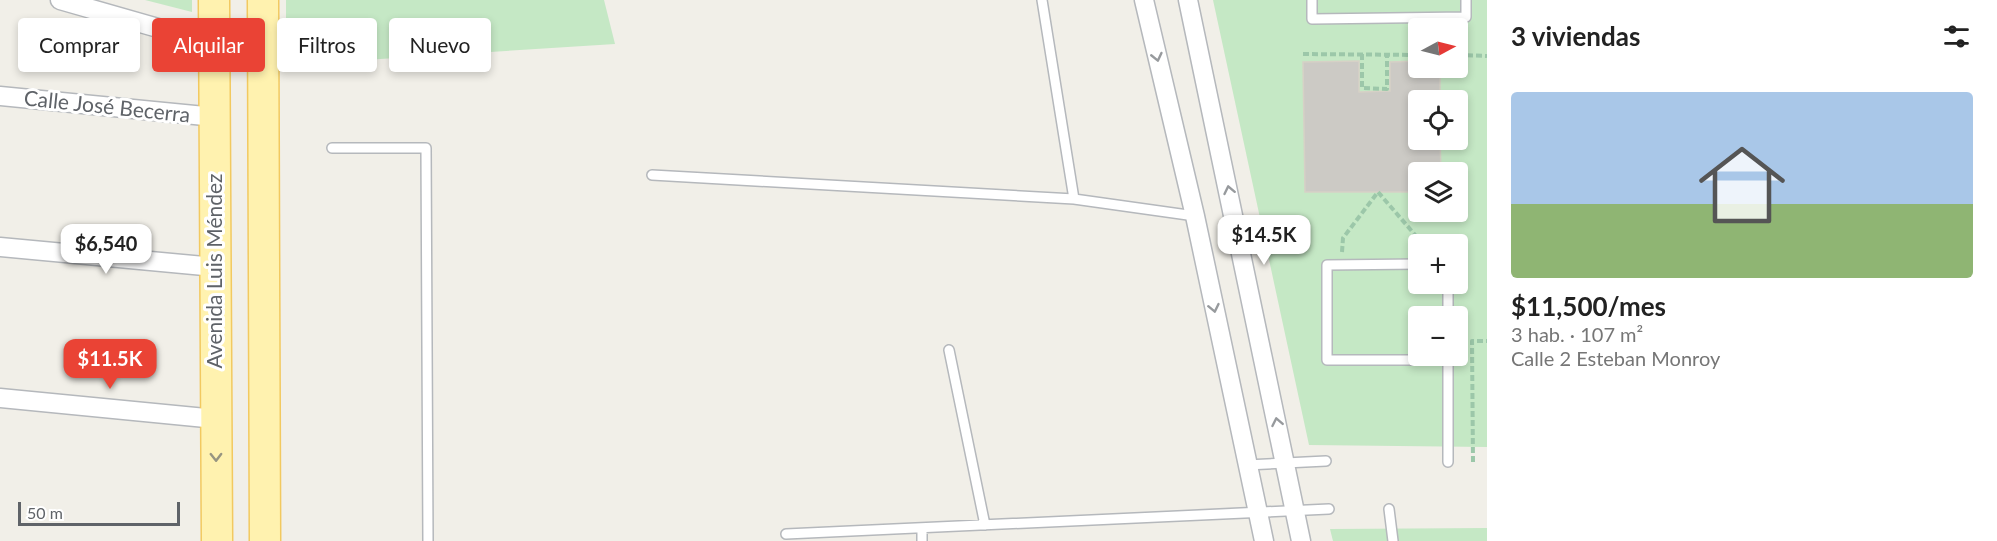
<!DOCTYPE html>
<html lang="es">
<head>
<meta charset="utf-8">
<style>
  body { margin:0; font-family:Lato,sans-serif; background:#f2f2f2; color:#222; height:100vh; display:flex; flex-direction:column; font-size:22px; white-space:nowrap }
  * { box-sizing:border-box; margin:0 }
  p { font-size:20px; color:#767676 }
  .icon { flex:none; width:33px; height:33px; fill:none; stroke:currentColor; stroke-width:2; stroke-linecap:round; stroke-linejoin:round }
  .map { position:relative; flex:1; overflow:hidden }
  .panel { display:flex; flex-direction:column; background:#fff; width:510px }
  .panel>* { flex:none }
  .banner { position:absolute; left:18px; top:18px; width:570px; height:54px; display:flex; gap:12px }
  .needle { width:39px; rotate:83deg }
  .controls { position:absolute; left:1408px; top:18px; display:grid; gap:12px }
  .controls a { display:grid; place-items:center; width:60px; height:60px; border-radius:6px; background:#fff; box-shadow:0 3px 9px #0003; font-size:30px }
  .scale { position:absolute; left:18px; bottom:15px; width:162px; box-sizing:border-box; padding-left:6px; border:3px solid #5f6368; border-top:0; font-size:16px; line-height:21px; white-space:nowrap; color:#5f6368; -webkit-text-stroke:4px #fff; paint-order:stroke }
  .price { position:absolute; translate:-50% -51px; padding:0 14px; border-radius:12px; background:#fff; color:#222; font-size:20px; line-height:39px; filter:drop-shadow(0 2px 3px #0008) }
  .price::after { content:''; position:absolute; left:50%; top:36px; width:18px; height:14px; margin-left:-9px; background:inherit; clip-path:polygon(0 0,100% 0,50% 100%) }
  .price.active { background:#ea4335; color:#fff }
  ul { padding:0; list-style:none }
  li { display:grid; align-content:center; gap:12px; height:318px; padding:0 24px }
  li span { display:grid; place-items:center; height:186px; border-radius:6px; color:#555 }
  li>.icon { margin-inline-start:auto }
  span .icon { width:108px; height:108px; fill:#fffc; stroke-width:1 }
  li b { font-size:26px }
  h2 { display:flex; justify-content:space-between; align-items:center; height:72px; padding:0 24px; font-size:26px }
  .pill { padding:0 21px; border-radius:6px; background:#fff; box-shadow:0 3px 9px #0003; font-size:21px; line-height:54px }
  .pill.active { background:#ea4335; color:#fff }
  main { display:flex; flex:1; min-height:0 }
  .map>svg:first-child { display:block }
</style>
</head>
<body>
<main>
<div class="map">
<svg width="1487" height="541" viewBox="0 0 1487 541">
  <rect width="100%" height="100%" fill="#f1efe8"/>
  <path fill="#c5e8c5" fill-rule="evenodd" d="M145 0H192V12Z
    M286 0H604L615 44 286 65Z
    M1213 0H1487V447L1309 445ZM1419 28H1458V68H1419ZM1419 100H1458V140H1419ZM1419 172H1458V212H1419ZM1419 244H1458V284H1419ZM1419 316H1458V356H1419Z
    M1487 528V541H1333L1330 529Z"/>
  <path fill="#cccac5" stroke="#d6d1c6" stroke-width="1.5" d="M1359 61V92L1390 91V62L1419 61V68H1440V100H1419V140H1440L1441 172H1419V192H1305L1303 62Z"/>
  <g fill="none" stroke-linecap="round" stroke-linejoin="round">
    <defs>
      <path id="service" d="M1042 0 1074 199
        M1312 0V19L1466 17V0
        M332 148H426L428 541
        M652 175 1074 199 1195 216
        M1419 264 1327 265V360H1448
        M1448 284V316
        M949 350 985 525
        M1448 462V356
        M1247 465 1326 461
        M1389 509 1393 541
        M786 534 1329 509
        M922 541V528"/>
      <path id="minor" d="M60 0 214 44
        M1144 0 1195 216 1264 541
        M1188 0 1301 541
        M0 96 215 117
        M0 247 215 267
        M0 398 216 419"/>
      <path id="primary" d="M214 0 217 541
        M263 0 265 541"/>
    </defs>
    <use href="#service" stroke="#b5b8bc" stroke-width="12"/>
    <use href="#minor" stroke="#b5b8bc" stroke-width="21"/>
    <use href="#primary" stroke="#f2c960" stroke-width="33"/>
    <path stroke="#9cc7a9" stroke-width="4" stroke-dasharray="6 3" stroke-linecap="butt" d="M1303 54 1419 55
      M1362 54V88L1387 89V55
      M1458 55 1487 56
      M1342 252 1343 238 1378 192 1416 236 1419 244
      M1473 462 1472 341H1487"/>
    <use href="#service" stroke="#fff" stroke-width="9"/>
    <use href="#minor" stroke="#fff" stroke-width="18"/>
    <use href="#primary" stroke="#fff2af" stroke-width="30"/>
  </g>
  <defs><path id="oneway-chevron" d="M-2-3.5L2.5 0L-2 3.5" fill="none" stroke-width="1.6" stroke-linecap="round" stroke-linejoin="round" transform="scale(1.5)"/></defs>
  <g stroke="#979a9d">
    <use href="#oneway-chevron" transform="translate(1157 57) rotate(77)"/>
    <use href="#oneway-chevron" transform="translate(1229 190) rotate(-102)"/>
    <use href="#oneway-chevron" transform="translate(1214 308) rotate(78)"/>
    <use href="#oneway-chevron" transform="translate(1277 422) rotate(-101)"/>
  </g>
  <use stroke="#979581" href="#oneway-chevron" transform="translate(216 457) rotate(89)"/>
  <g text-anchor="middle" stroke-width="6" stroke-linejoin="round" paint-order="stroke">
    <g font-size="21" fill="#5f6368" stroke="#fff">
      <text transform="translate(107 107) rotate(6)" y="7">Calle José Becerra</text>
      <text transform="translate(215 271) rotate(-90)" y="7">Avenida Luis Méndez</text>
    </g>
  </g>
</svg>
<div class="controls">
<a><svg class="needle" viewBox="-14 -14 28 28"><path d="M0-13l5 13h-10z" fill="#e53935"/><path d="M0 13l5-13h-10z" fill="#767676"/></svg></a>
<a><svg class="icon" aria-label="locate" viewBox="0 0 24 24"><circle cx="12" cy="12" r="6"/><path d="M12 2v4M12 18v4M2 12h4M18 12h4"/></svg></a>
<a><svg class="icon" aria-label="layers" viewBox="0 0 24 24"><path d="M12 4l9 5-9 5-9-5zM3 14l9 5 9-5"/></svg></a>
<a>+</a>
<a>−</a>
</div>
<div class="scale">50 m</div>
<b class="price" style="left:1264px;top:266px">$14.5K</b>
<b class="price" style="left:106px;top:275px">$6,540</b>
<b class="price active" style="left:110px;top:390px">$11.5K</b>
<div class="banner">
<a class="pill">Comprar</a>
<a class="pill active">Alquilar</a>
<a class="pill">Filtros</a>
<a class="pill">Nuevo</a>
</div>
</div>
<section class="panel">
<h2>3 viviendas<svg class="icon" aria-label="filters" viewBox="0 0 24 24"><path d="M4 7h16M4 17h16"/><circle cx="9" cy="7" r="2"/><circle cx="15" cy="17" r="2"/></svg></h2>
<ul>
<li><span style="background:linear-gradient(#a9c7e8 60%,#8fb573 0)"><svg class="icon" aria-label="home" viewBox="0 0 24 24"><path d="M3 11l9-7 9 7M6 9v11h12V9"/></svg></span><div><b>$11,500/mes</b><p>3 hab. · 107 m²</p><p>Calle 2 Esteban Monroy</p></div></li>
</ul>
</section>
</main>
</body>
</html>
